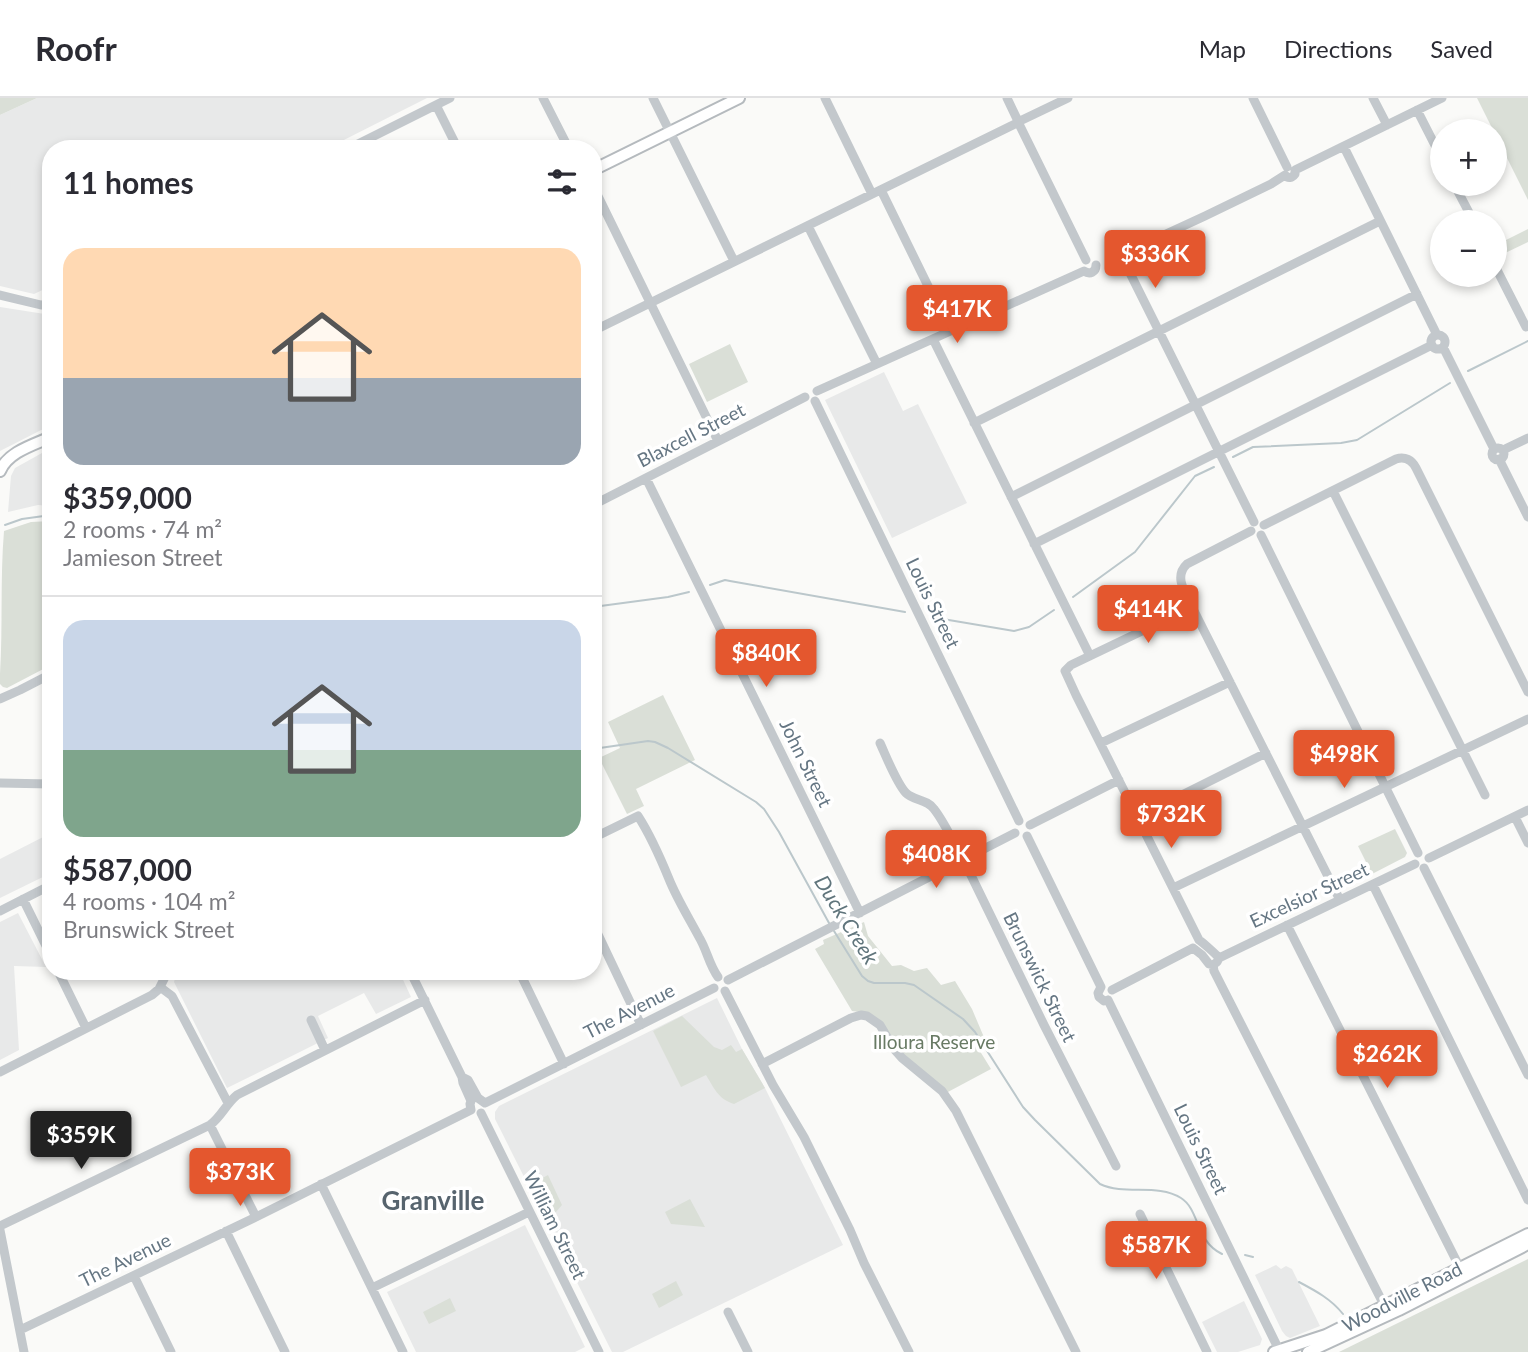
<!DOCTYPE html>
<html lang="en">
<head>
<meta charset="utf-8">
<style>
  body { margin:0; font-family:Lato,sans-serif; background:#f7f7f7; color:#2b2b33; height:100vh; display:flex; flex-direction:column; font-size:26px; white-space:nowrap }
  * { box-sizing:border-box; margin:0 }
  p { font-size:23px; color:#7c7c81 }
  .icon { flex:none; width:38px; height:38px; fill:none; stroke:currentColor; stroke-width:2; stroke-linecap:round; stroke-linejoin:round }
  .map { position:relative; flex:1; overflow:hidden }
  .sheet { position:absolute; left:42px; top:42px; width:560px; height:840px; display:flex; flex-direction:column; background:#fff; border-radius:28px; box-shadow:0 4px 10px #0003 }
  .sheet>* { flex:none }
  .tools { position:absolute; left:1430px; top:21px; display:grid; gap:14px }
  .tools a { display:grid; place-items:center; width:77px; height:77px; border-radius:50%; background:#fff; box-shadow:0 4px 10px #0003; font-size:35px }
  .price { position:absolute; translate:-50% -60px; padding:0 16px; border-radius:7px; background:#e4572e; color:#fff; font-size:23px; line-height:46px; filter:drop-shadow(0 2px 4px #0008) }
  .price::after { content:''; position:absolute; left:50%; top:42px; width:21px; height:16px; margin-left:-10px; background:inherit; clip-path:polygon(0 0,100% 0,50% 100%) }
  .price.active { background:#222; color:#fff }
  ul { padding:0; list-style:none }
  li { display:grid; align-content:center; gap:14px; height:371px; padding:0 21px }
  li+li { border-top:2px solid #e1e1e2 }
  li span { display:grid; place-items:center; height:217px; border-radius:21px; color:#555 }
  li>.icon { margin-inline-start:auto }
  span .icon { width:126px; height:126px; fill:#fffc; stroke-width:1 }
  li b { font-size:30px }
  h2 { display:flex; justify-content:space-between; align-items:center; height:84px; padding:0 21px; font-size:30px }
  header { display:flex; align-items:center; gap:42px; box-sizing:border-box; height:98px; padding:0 35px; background:#fff; border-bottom:2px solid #e1e1e2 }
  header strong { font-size:33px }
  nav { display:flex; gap:38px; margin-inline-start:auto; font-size:24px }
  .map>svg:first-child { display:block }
</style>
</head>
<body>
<header>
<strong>Roofr</strong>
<nav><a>Map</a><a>Directions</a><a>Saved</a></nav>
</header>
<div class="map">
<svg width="1528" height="1254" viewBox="0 0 1528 1254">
  <rect width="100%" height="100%" fill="#fafaf8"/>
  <path fill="#e8e9e9" d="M37 0H427L326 51H51V188L34 196 0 188V17Z
    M0 209 51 217V327L0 353Z
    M884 274 903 313 918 306 967 405 892 440 825 302Z
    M51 350V408L38 407 8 414 11 378 15 370Z
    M51 735V775L0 800V761Z
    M18 815 46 869 14 868 19 952 0 962V824Z
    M177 873H399L411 899 376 916 364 895 318 918 328 940 227 990 174 884Z
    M717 900 742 951 765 990 843 1147 623 1254H612L495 1021V1014L499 1008Z
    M525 1127 585 1249 575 1254H416L387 1194Z
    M1276 1167 1281 1171 1286 1168 1292 1171 1320 1228 1290 1240 1286 1238 1282 1233 1255 1177Z
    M1244 1203 1262 1241 1260 1247 1238 1254H1217L1202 1224Z"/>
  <path fill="#dadfd7" d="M0 0H37L0 17Z
    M1477 0H1528V102Z
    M1528 131V144L1501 157 1496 147Z
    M730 246 748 284 707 304 689 266Z
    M51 423V567L7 590 3 589 0 586V576C3 529 0 481 4 433L31 424Z
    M663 597 695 662 636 691 644 708 627 716 599 660 620 650 608 624Z
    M1395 731 1407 755 1405 759 1372 776 1358 748Z
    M864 824 868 838 892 868 901 867 914 873 927 870 941 887 955 883 972 911 986 944 978 950 991 971 946 995 902 957 866 915 852 913 815 851 824 846 823 842Z
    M682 918 714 949 722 952 731 947 736 954 742 951 765 990 734 1006C718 1001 714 990 706 977L681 989 653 933Z
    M548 1077 562 1107 549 1122 531 1086Z
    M690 1101 705 1129 671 1126 665 1114Z
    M1528 1161V1254H1339Z
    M676 1183 683 1197 659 1210 652 1196Z
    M450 1200 456 1213 429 1226 423 1214Z"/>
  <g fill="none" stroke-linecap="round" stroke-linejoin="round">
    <path stroke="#bbc7cb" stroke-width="2" d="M1468 273 1528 243
      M1233 359 1253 349 1341 345 1357 342 1450 285
      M5 427 22 421 51 417
      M710 487 725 482 730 483 905 514
      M1073 499 1135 454 1195 378 1214 369
      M593 509 668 499 689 494
      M931 519 1014 533 1029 529 1054 512
      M593 651 648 643 655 644 668 650 756 704 764 711 779 734 829 825
      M834 833 862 878 868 883 874 885H905L914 887 963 921 975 934 1023 1009 1035 1022 1100 1086C1125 1098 1157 1085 1181 1100 1200 1112 1195 1143 1222 1156
      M1245 1157 1253 1159
      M1299 1184C1316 1193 1331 1201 1343 1216"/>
    <defs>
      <path id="major" d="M593 72 739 0
        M0 373C8 354 33 347 51 339
        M1274 1254 1326 1237 1528 1136
        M1308 1254 1399 1212 1528 1146"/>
    </defs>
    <use href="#major" stroke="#b5babe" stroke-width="14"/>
    <path stroke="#c3c8cc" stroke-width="9" d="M543 0 569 51
      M653 0 734 163
      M825 0 872 96
      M1007 0 1017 21
      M1253 0 1287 69
      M1373 0 1387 27
      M436 7 458 51
      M1417 12 1442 61
      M1022 22 1068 0
      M1020 28 1086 162
      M1344 49 1437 237
      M348 51 450 0
      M1285 77C1288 81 1292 80 1295 76V72L1442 0
      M1454 86 1474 124
      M593 88 718 343
      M881 92 950 233
      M808 128 877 266
      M1127 154 1205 118 1271 86 1285 77
      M1115 160C1114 155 1117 151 1123 151L1127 154
      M1125 165 1254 424
      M1494 166 1526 229
      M0 197 41 207 51 206
      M593 233 1015 26
      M1431 244a7 7 0 1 1 14 0a7 7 0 1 1-14 0Z
      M933 241 1090 558
      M1443 249 1494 351
      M817 293 1084 173C1090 177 1096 174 1096 167
      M815 303 1019 723
      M974 325 1380 123
      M1492 356a6 6 0 1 1 12 0a6 6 0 1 1-12 0Z
      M1503 352 1528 340
      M1499 361 1528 419
      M646 380 860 815
      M1333 393 1485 697
      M1011 399 1417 196
      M593 407 805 299
      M1264 427 1396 361C1405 358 1412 362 1416 370L1528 594
      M1251 433 1187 466C1173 479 1186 495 1192 509L1340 802
      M1261 437 1418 755
      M1034 446 1432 247
      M1192 509 1071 567 1065 573 1076 597 1199 842C1201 843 1217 857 1219 860
      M0 601 20 592 51 576
      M880 645C886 658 897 686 906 695 914 703 927 701 934 711 946 726 957 752 967 769L1044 927 1116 1068
      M1101 645 1230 584
      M0 685 51 686
      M1138 719 1266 655
      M1515 719 1528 745
      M1030 727 1119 682
      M1027 738 1101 889
      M593 740 638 718C651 738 660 759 669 781 677 801 689 820 699 839 707 852 709 867 718 879
      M1429 760 1528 712
      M1424 770 1528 977
      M1373 787 1528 1102
      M1173 790 1528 621
      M23 801 51 858
      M0 813 51 787
      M593 826 641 927
      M1287 827 1460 1170
      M1193 850 1202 857 1209 866 1213 867 1217 864 1219 860 1415 766
      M1213 867 1214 873 1384 1207
      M58 873 86 930
      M410 873 462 979 463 985 471 1003 470 1006 471 1012
      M519 873 564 966
      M728 882 1015 735
      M160 889 172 898 228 1005
      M1101 889 1098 895 1099 899 1104 903 1108 902
      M1112 892 1193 850
      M725 893 773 987 804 1039 850 1132 864 1165 909 1254
      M1108 902 1280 1254
      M311 922 325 952
      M762 966 851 920 861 917 867 918 880 927 894 951 902 960 942 993 956 1013 1076 1254
      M0 974 152 897 159 891 168 873
      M462 979 468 982 478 1000 485 1005
      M485 1005 714 890
      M481 1015 599 1254
      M210 1027 256 1119
      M321 1086 403 1254
      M1140 1116 1207 1254
      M0 1128 210 1027C221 1019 226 1006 237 997L425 902
      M0 1132 24 1254
      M226 1133 285 1254
      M134 1178 171 1254
      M372 1190 529 1114
      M728 1214 748 1254
      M20 1232 256 1119 471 1012"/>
    <use href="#major" stroke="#fff" stroke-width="10"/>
  </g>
  <g text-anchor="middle" stroke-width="7" stroke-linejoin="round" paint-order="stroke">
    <g font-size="19" fill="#657683" stroke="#fff">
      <text transform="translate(691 337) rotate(-27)" y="7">Blaxcell Street</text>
      <text transform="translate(933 505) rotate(64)" y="7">Louis Street</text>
      <text transform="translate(806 665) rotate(64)" y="7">John Street</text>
      <text transform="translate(1309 797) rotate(-25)" y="7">Excelsior Street</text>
      <text transform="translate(1040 879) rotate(64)" y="7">Brunswick Street</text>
      <text transform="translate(629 913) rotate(-27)" y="7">The Avenue</text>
      <text transform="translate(1201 1051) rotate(64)" y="7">Louis Street</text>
      <text transform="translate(555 1127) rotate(64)" y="7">William Street</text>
      <text transform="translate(125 1162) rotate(-26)" y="7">The Avenue</text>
      <text transform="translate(1402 1199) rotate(-27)" y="7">Woodville Road</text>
    </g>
    <g font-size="19" fill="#687a64" stroke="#fff">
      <text x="934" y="951">Illoura Reserve</text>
    </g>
    <g font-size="21" font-style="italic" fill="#60757c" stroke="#fff">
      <text transform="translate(846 822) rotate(58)" y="7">Duck Creek</text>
    </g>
    <g font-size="26" font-weight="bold" fill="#57646e" stroke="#fff">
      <text x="433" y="1112">Granville</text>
    </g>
  </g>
</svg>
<div class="tools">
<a>+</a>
<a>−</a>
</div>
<b class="price" style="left:1155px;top:192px">$336K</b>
<b class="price" style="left:957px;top:247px">$417K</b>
<b class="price" style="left:1148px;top:547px">$414K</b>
<b class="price" style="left:766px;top:591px">$840K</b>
<b class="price" style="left:1344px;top:692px">$498K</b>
<b class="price" style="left:1171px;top:752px">$732K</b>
<b class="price" style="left:936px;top:792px">$408K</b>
<b class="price" style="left:1387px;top:992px">$262K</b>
<b class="price active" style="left:81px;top:1073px">$359K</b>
<b class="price" style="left:240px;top:1110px">$373K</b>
<b class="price" style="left:1156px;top:1183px">$587K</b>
<section class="sheet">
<h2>11 homes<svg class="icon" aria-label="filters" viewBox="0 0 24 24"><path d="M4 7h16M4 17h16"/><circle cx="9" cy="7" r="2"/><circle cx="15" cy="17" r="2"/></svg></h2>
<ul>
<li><span style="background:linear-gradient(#ffd9b3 60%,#9aa5b1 0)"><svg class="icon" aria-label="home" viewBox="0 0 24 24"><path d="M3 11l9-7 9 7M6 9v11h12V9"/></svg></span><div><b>$359,000</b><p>2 rooms · 74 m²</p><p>Jamieson Street</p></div></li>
<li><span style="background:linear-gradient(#c9d6e8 60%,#7fa58c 0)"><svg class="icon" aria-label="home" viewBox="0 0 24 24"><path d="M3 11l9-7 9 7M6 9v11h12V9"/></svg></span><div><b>$587,000</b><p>4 rooms · 104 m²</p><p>Brunswick Street</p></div></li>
</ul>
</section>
</div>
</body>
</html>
